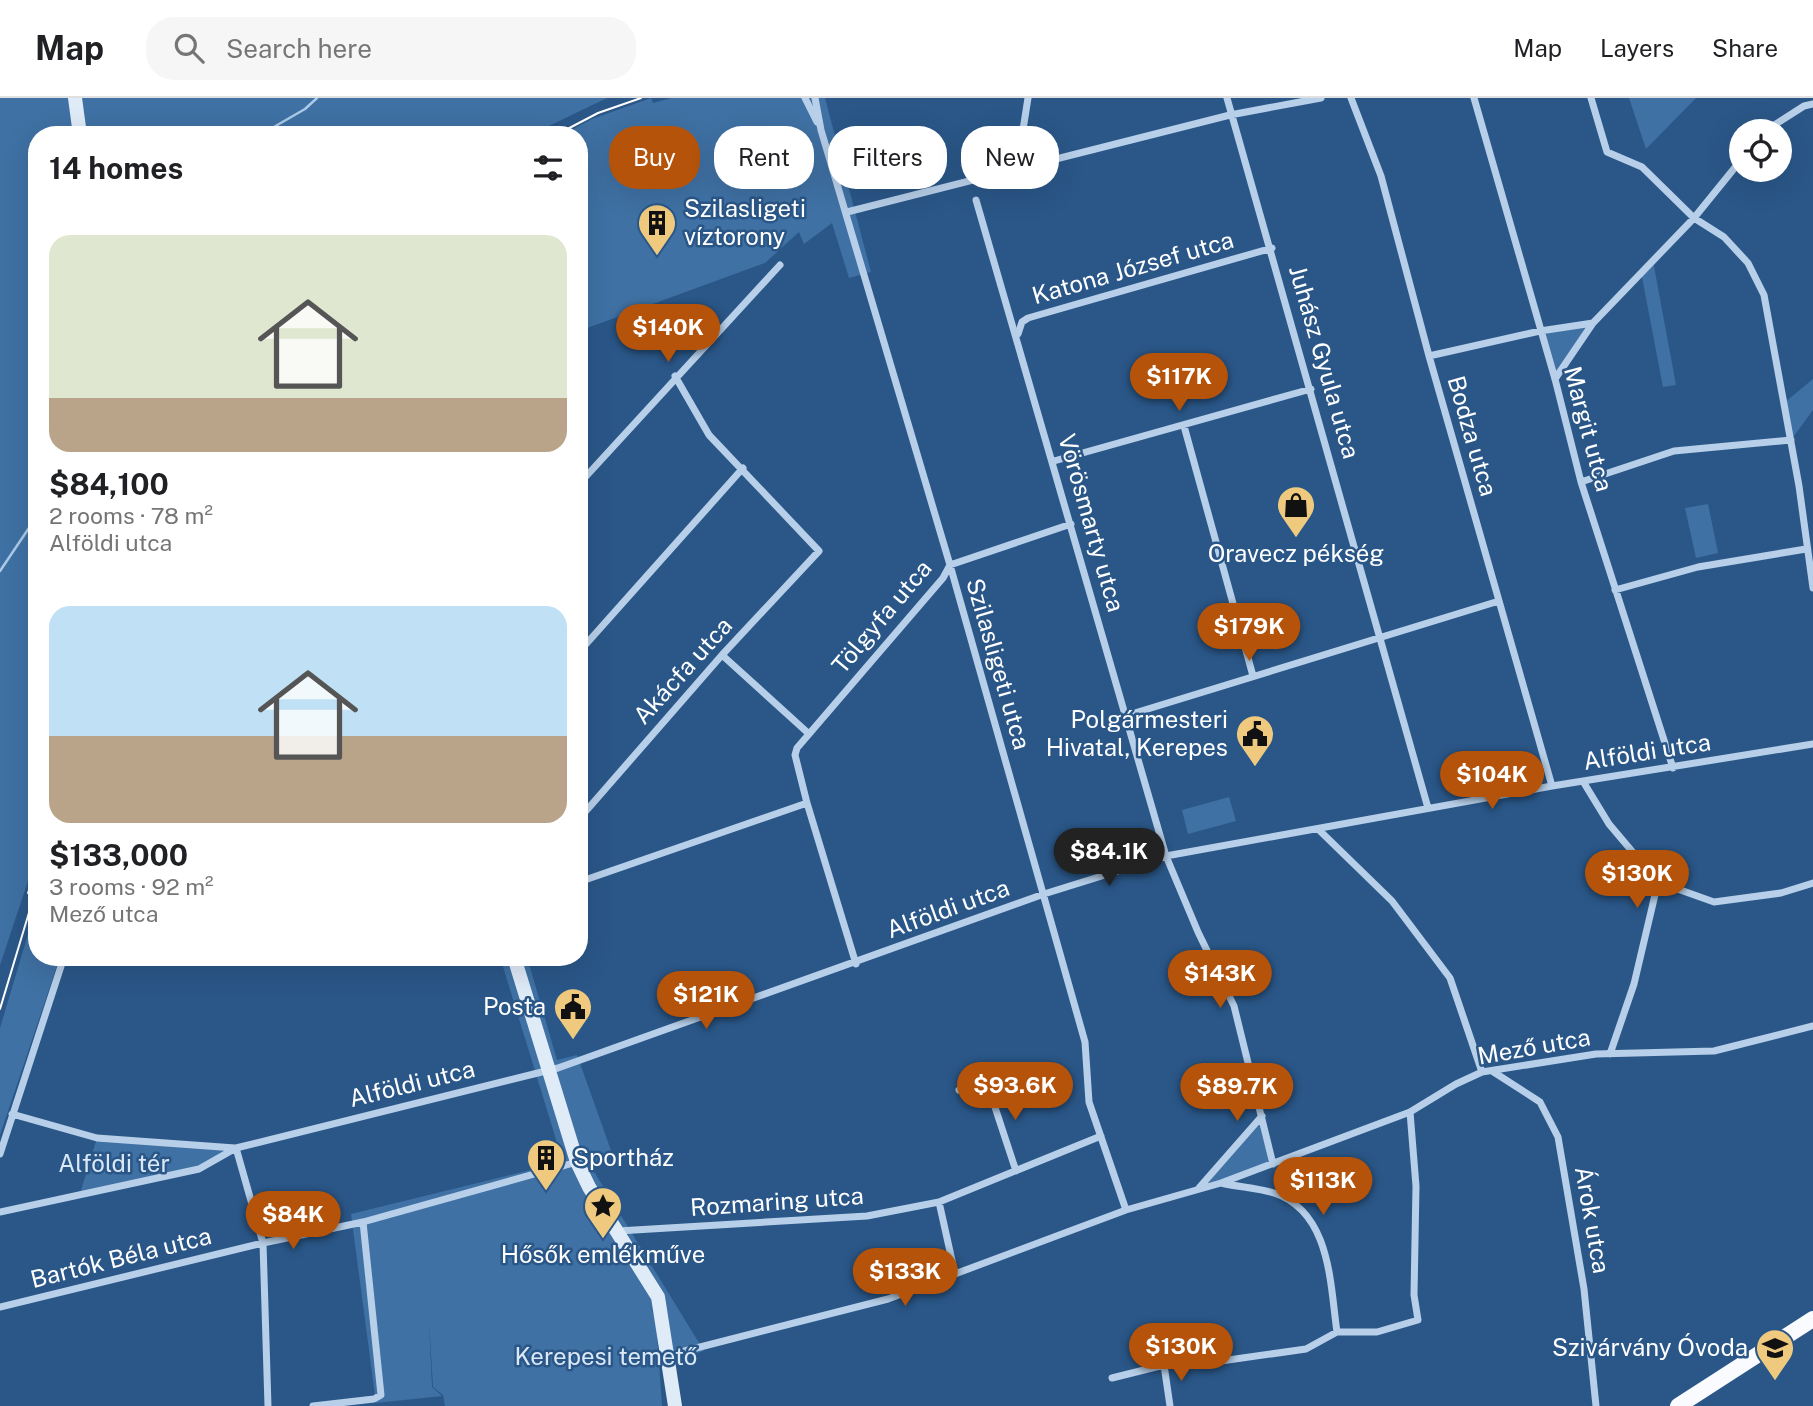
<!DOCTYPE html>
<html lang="en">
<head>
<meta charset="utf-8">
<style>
  body { margin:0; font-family:"Public Sans",sans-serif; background:#f6f6f6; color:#202124; height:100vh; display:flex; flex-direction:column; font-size:26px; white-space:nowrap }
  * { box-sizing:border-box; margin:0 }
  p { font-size:23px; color:#757577 }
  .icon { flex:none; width:38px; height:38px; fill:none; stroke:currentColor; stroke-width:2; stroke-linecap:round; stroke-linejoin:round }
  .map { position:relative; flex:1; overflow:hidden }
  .drawer { position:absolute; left:28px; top:28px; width:560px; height:840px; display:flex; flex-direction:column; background:#fff; border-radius:28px; box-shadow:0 7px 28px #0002 }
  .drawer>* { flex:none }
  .top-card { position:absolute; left:609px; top:28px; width:665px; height:63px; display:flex; gap:14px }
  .tools { position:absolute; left:1729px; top:21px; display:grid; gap:14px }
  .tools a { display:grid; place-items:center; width:63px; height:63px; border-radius:50%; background:#fff; box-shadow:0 7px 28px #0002; font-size:35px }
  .price { position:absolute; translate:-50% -60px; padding:0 16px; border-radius:24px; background:#b45309; color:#fff; font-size:23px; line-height:46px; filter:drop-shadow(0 2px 4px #0008) }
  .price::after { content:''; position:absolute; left:50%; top:42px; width:21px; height:16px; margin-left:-10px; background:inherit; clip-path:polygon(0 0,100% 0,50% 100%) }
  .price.active { background:#222; color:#fff }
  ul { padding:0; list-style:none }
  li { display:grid; align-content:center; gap:14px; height:371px; padding:0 21px }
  li span { display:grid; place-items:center; height:217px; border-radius:21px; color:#555 }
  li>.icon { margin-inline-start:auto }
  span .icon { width:126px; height:126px; fill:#fffc; stroke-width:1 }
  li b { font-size:30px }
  h2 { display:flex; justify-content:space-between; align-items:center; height:84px; padding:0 21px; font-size:30px }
  .tag { padding:0 24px; border-radius:28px; background:#fff; box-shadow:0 7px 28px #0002; font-size:24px; line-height:63px }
  .tag.active { background:#b45309; color:#fff }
  header { display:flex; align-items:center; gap:42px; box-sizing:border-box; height:98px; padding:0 35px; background:#fff; border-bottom:2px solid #e0e0e0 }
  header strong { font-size:33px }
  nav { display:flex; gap:38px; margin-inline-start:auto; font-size:24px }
  .search { width:490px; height:63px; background:#f6f6f6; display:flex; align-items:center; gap:18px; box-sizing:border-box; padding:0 24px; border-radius:28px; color:#757577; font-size:26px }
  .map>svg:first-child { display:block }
</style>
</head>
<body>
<header>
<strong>Map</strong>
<div class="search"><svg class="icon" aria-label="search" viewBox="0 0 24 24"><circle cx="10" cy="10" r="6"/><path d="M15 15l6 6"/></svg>Search here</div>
<nav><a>Map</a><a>Layers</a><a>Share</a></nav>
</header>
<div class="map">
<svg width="1813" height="1308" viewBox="0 0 1813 1308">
  <rect width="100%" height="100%" fill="#2a5788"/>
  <path fill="#3f71a4" d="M0 0H607L530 37H37V756L0 867Z
    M651 0 653 5 671 0H825L871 174 849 180 832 125 804 146 799 134 765 165 579 233V37H562L592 21Z
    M1629 0H1696L1646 51Z
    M1653 163 1676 287 1663 289 1641 174Z
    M1593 225 1555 281 1540 233Z
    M1813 281V312L1791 342 1784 305Z
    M1708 406 1718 455 1696 460 1685 410Z
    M1229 699 1236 723 1188 736 1182 712Z
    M37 806V859H60L0 1037V930Z
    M500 859H527L557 962 577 957 613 1058 590 1067 704 1253 661 1266 657 1222 649 1205 656 1222 662 1308H445L443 1297 433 1289 429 1222 432 1289 442 1298 376 1305 351 1116 563 1064Z
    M1262 1018 1273 1066 1198 1092Z
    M97 1040 236 1050 199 1071 79 1099Z"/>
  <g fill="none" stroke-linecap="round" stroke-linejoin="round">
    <path stroke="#abcae8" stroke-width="2.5" d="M260 37 305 11 317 0
      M0 473 37 418"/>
    <path stroke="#b7cfe8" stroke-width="7" d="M805 0 817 24
      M815 0 821 32 950 467 1085 944 1089 1004 1126 1112
      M1227 0 1428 710
      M1351 0 1381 78 1429 258 1552 688
      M1474 0 1555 281 1581 384 1673 670
      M1591 0 1607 54 1642 69 1694 120 1724 139 1748 165 1764 197 1799 388 1813 490
      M1765 33 1804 8 1813 6
      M1017 70 1028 0
      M976 102 1166 758 1198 834 1234 908 1273 1066
      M847 114 1230 17 1321 0
      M1018 236 1022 224 1028 220 1272 150
      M1429 258 1540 233 1593 225 1694 120 1741 62
      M1555 281 1593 225
      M1184 328 1253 578
      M1054 363 1311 291
      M1581 384 1674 353 1791 342
      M579 386 780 167
      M1615 492 1698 469 1806 451
      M579 554 743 370
      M722 557 808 635
      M1125 618 1499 503
      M1584 685 1609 726 1658 784 1634 886 1610 956
      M579 721 722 557 819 453 709 337 675 278
      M1318 731 1392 803 1450 880 1482 974
      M579 784 807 705
      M1658 784 1714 804 1781 795 1813 785
      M856 866 807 705 795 657 797 650 943 480 950 467 1071 426
      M1492 973 1540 1004 1558 1039 1584 1191 1596 1308
      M959 992 977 984 987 985 1016 1073
      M12 1016 97 1040 235 1050
      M236 1050 263 1145 268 1308
      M0 1056 64 859
      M1221 1085C1238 1089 1258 1090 1274 1095 1331 1114 1330 1186 1337 1234
      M1198 1091 1262 1018
      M939 1104 955 1176
      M0 1114 199 1071 236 1050 558 970 1044 796 1166 758 1552 688 1813 646
      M618 1133 867 1118 939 1104 1101 1038
      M0 1209 263 1145 363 1124 577 1064
      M669 1257 888 1201 1126 1112 1221 1085 1410 1014 1456 986 1482 974 1596 956 1714 953 1813 928
      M1164 1267 1170 1308
      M1193 1267 1306 1251 1337 1234H1377L1418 1222 1414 1197 1416 1088 1410 1014
      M1112 1280 1164 1267 1182 1266
      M313 1308 374 1301 381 1297 363 1124"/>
    <path stroke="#e0ebf8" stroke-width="14" d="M75 0 80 37
      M514 859 577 1064 589 1089 658 1199 675 1308"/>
    <path stroke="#f9fbfe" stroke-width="16" d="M1678 1308 1813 1221"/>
    <path stroke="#fff" stroke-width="2" d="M556 37 598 15 641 0
      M28 795 37 769
      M0 911 37 788"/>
  </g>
  <defs>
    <symbol id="building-pin" viewBox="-11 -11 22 30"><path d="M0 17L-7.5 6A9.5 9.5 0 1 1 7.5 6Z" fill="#efca7e" stroke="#2a5788"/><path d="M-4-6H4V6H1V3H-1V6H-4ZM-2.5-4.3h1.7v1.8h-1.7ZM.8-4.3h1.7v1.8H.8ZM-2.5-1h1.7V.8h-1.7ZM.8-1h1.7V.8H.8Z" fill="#111"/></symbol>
    <symbol id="shop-pin" viewBox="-11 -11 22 30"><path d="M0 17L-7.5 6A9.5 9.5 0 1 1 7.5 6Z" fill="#efca7e" stroke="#2a5788"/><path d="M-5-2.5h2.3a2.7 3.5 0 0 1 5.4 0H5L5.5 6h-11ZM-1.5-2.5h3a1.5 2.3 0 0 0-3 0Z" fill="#111"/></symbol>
    <symbol id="civic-pin" viewBox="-11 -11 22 30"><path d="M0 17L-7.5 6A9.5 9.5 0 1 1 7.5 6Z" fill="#efca7e" stroke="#2a5788"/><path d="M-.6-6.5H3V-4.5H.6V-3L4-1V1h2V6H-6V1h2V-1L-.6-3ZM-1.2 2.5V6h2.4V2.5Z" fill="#111"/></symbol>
    <symbol id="sight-pin" viewBox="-11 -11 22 30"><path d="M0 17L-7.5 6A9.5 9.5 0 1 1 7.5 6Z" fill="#efca7e" stroke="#2a5788"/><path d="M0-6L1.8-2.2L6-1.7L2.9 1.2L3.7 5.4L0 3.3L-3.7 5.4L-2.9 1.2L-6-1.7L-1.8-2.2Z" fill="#111"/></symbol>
    <symbol id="school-pin" viewBox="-11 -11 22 30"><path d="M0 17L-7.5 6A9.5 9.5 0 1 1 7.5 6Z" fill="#efca7e" stroke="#2a5788"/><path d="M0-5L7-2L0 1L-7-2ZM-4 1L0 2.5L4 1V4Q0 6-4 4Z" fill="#111"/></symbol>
  </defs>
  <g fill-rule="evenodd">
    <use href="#building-pin" x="635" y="103" width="44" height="60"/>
    <use href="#shop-pin" x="1274" y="385" width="44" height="60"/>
    <use href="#civic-pin" x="1233" y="614" width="44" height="60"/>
    <use href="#civic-pin" x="551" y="887" width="44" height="60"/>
    <use href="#building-pin" x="524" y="1038" width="44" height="60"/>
    <use href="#sight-pin" x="581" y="1086" width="44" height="60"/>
    <use href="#school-pin" x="1753" y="1228" width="44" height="60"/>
  </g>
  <g text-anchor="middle" stroke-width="5" stroke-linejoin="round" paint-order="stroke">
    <g font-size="24" fill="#fff" stroke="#2a5788" text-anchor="end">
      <text x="684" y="119" text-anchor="start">Szilasligeti<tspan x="684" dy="28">víztorony</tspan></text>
      <text x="1296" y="464" text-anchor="middle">Oravecz pékség</text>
      <text x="1228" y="630">Polgármesteri<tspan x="1228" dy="28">Hivatal, Kerepes</tspan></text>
      <text x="546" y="917">Posta</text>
      <text x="573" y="1068" text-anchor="start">Sportház</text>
      <text x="603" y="1165" text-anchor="middle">Hősők emlékműve</text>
      <text x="1748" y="1258">Szivárvány Óvoda</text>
    </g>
    <g font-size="24" fill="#fff" stroke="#2a5788">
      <text transform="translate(1133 170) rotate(-16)" y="8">Katona József utca</text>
      <text transform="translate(1324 264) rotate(74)" y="8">Juhász Gyula utca</text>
      <text transform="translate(1588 331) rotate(75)" y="8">Margit utca</text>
      <text transform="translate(1472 338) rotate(74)" y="8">Bodza utca</text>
      <text transform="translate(1091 425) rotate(74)" y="8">Vörösmarty utca</text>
      <text transform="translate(882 519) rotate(-50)" y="8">Tölgyfa utca</text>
      <text transform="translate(998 566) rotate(74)" y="8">Szilasligeti utca</text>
      <text transform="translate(683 573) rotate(-48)" y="8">Akácfa utca</text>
      <text transform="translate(1647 654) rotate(-9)" y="8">Alföldi utca</text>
      <text transform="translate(948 811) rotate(-20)" y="8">Alföldi utca</text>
      <text transform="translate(1534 949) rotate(-10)" y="8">Mező utca</text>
      <text transform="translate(412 986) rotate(-14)" y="8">Alföldi utca</text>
      <text transform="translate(777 1104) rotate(-4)" y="8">Rozmaring utca</text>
      <text transform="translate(1592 1122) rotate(80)" y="8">Árok utca</text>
      <text transform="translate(121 1160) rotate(-14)" y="8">Bartók Béla utca</text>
    </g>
    <g font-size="24" fill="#dae8f7" stroke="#2a5788">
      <text x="114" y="1074">Alföldi tér</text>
      <text x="606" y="1267">Kerepesi temető</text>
    </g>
  </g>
</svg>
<div class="tools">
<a><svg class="icon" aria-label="locate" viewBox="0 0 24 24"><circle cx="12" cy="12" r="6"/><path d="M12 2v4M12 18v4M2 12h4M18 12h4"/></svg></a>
</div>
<b class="price" style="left:668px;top:266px">$140K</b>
<b class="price" style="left:1179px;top:315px">$117K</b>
<b class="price" style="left:1249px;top:565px">$179K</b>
<b class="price" style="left:1492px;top:713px">$104K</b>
<b class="price active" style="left:1109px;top:790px">$84.1K</b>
<b class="price" style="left:1637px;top:812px">$130K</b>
<b class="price" style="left:1220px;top:912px">$143K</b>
<b class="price" style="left:706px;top:933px">$121K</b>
<b class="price" style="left:1015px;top:1024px">$93.6K</b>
<b class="price" style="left:1237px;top:1025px">$89.7K</b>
<b class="price" style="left:1323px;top:1119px">$113K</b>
<b class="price" style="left:293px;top:1153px">$84K</b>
<b class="price" style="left:905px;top:1210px">$133K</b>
<b class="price" style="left:1181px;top:1285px">$130K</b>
<div class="top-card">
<a class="tag active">Buy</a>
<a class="tag">Rent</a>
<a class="tag">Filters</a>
<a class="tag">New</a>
</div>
<section class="drawer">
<h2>14 homes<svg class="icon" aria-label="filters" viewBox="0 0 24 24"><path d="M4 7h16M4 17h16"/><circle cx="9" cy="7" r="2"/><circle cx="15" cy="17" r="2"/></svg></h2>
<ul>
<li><span style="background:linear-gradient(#dfe7d0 75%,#b9a48a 0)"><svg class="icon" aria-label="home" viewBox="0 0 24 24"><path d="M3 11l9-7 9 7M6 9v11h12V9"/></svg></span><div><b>$84,100</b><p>2 rooms · 78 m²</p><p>Alföldi utca</p></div></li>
<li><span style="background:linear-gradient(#bfe0f5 60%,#b9a48a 0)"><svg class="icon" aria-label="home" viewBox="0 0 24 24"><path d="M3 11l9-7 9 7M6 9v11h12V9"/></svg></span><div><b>$133,000</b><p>3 rooms · 92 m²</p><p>Mező utca</p></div></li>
</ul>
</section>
</div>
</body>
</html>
